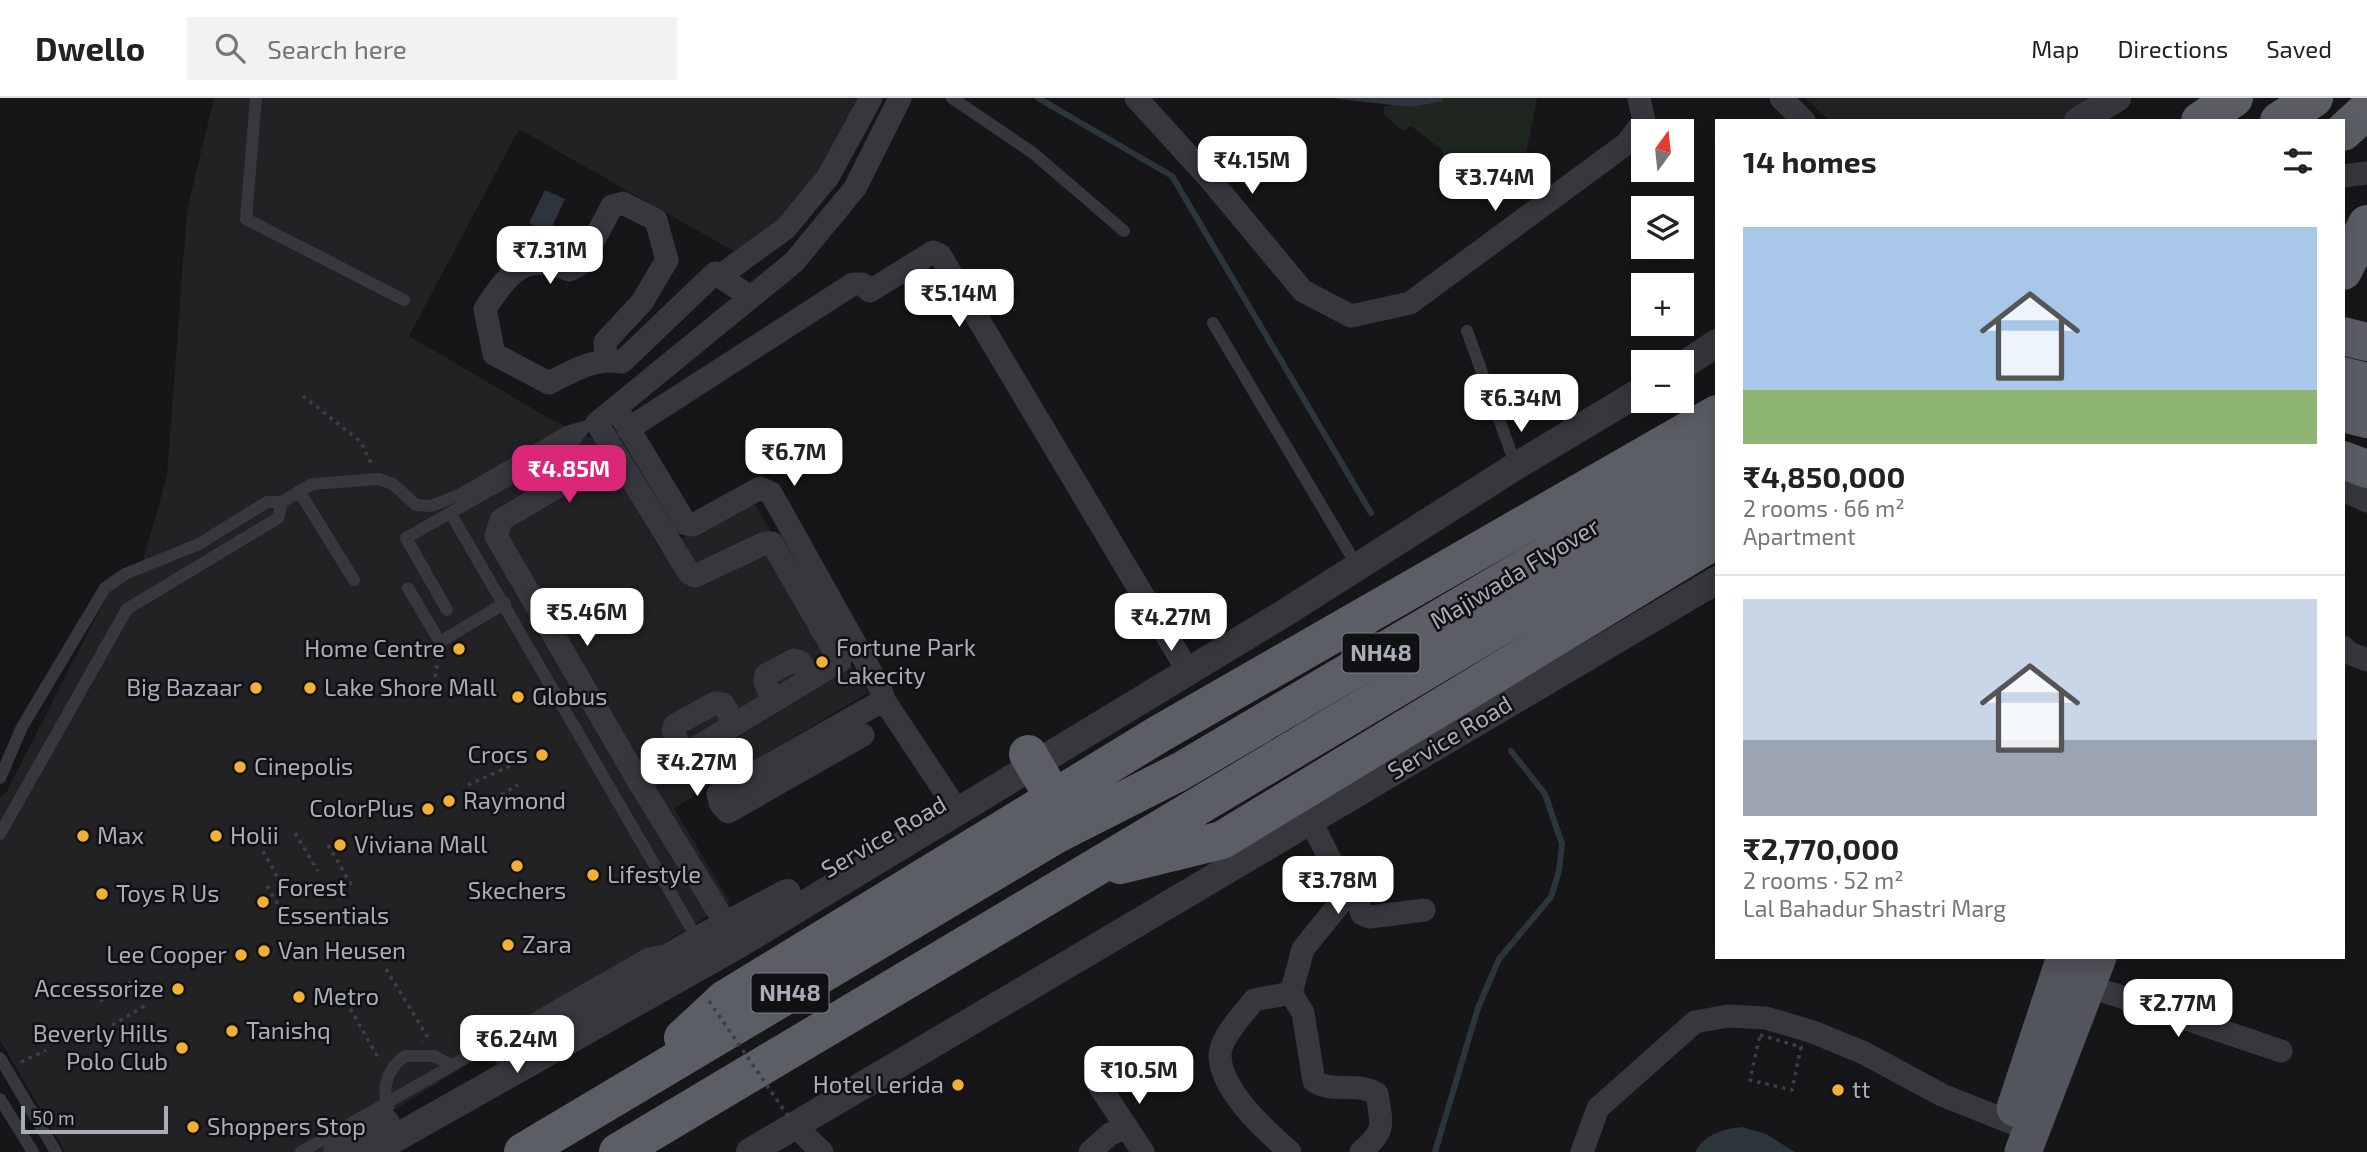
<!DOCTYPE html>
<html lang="en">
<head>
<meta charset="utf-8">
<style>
  body { margin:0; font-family:"Exo 2",sans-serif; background:#f2f2f2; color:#222; height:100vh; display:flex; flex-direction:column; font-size:26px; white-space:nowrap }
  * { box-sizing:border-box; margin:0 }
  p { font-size:23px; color:#767676 }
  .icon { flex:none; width:38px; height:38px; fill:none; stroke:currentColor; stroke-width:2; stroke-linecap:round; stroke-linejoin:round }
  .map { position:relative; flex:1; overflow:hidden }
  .drawer { position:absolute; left:1715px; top:21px; width:630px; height:840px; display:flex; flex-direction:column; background:#fff; border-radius:0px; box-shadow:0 4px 18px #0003 }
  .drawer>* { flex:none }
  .needle { width:46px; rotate:15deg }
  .controls { position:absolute; left:1631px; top:21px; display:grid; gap:14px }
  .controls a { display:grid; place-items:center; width:63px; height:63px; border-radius:0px; background:#fff; box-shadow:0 4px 18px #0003; font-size:35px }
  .scale { position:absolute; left:21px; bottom:18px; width:147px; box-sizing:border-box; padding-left:7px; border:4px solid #a8adb8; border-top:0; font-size:19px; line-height:24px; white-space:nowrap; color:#a8adb8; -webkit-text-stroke:5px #111113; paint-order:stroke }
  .price { position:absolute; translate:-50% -60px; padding:0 16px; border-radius:14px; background:#fff; color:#222; font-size:23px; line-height:46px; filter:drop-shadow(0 2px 4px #0008) }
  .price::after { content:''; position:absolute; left:50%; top:42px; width:21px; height:16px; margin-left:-10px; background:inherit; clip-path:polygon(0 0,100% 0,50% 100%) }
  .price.active { background:#db2777; color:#fff }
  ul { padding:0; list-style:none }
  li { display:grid; align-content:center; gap:14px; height:371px; padding:0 28px }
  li+li { border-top:2px solid #e0e0e0 }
  li span { display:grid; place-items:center; height:217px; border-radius:0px; color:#555 }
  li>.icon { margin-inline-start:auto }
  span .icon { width:126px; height:126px; fill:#fffc; stroke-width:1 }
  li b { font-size:30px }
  h2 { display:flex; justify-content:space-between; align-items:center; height:84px; padding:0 28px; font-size:30px }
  header { display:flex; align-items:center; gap:42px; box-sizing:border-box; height:98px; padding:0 35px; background:#fff; border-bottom:2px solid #e0e0e0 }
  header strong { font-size:33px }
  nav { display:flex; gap:38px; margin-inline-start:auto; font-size:24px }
  .search { width:490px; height:63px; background:#f2f2f2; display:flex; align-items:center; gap:18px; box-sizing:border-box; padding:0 24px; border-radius:0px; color:#767676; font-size:26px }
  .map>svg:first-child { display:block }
</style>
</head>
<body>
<header>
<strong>Dwello</strong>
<div class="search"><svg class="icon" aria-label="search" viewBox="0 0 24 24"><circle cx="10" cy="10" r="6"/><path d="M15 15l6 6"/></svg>Search here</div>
<nav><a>Map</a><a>Directions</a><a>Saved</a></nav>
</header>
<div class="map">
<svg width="2367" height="1054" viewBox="0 0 2367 1054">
  <rect width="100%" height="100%" fill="#161618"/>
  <path fill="#222225" d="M214 0H879L838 83 744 159 519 31 409 238 552 322 594 341 661 453 751 400 868 595 674 710 730 804 326 1054H65L0 942V699L7 693 113 486 140 473 167 378 187 113Z
    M1805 0H2098L2059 23H1830Z"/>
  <path fill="#1e261f" d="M1441 0H1537L1526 56 1510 75 1484 92 1461 91 1441 51 1411 28 1403 33 1384 17V8L1443 2Z"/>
  <path fill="#2c353c" d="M1331 0H1441L1444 3 1410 9Z
    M545 92 565 101 549 135 529 125Z
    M1742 1029 1766 1036 1795 1054H1695C1705 1036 1723 1031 1742 1029Z"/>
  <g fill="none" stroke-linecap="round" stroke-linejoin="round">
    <path stroke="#2c353c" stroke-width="6" d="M1038 0 1172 78 1371 415
      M1435 1054 1478 910 1499 861 1551 799 1559 773 1562 746 1545 696 1511 653"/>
    <path stroke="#3d3f44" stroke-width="3.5" stroke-dasharray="3.5 5" stroke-linecap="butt" d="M303 298 361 344 372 367
      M435 579 438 560
      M468 687 510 668
      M479 709 518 687
      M295 735 318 773
      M328 747 352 788
      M263 753 285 793
      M267 788 289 825
      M386 871 427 938 422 943
      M342 896 380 963
      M100 903 131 884
      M112 927 148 906
      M1760 937 1801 949 1792 992 1750 982Z
      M21 964 46 952"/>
    <path stroke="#37383d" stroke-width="12" d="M256 0 246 121 404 202
      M952 0 1033 55 1124 133
      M1213 225 1350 456
      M1467 233 1516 368
      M299 393 354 482
      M451 416 698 842
      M408 490 440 544 505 505
      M447 512 406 440 547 360 575 342 583 331
      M0 680 22 629 105 490 125 476 199 446 267 404H282L312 386 379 381 393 386 416 407 431 408 461 396 567 334 597 325
      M0 736 127 511 278 420 282 404
      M0 960 56 1054
      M0 1001 33 1054
      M388 1009C381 989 388 970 405 958H434L451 967
      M301 1054 647 856 661 853"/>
    <path stroke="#37383d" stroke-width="23" d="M1136 0 1209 80 1303 193 1351 218 1410 205 1626 46 1644 23 1639 0
      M1781 0 1804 23
      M2343 78 2367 75
      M720 178 786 130 828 79 871 0
      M606 261 605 244 642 204 667 162 656 122 623 105 612 108 581 166 569 172C524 153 508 176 485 211L494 256 549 285C573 273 594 259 622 264L715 175 750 199
      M621 318 686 426 693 427 760 390 771 395 880 590 884 602 957 712
      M628 331 853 186H862L870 193 933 154 940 157 1188 573
      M614 355 501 422 496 438 639 684
      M2343 392 2367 403
      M2343 549 2349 555 2367 562
      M773 603 765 584 766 577 794 562 800 564 811 580
      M863 637 728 714 720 705 718 696 884 602
      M683 656 673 633 675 627 715 605 723 606 735 626
      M1349 776 1362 816 1370 819 1424 812
      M734 839 639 684 840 563 772 445H765L695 478 689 475 597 325 794 164 855 90 900 0
      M2089 888 2281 953
      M1291 895 1303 915 1314 983C1332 996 1359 983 1377 996 1382 1028 1386 1032 1361 1054
      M1098 986 1143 1054
      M795 1028 822 1054
      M1090 1054 1110 1036 1127 1029
      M1290 1054C1266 1033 1221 993 1220 958 1220 939 1243 917 1254 902L1291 895 1303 851 1341 804 1344 790 1311 723
      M1582 1054 1598 1010 1695 924 1728 918 1766 920 1813 934 1864 955 1942 997 2030 1032"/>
    <path stroke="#37383d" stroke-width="28" d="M2078 23 2117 0
      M1682 268 1717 245
      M506 955 698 842 787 795
      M337 1054 386 1025
      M371 1054 739 846 1283 516 1516 368 1643 292
      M750 1054 1717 482"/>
    <path stroke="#53555c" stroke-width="37" d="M2015 1010 2065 859
      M2023 1054 2098 859"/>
    <path stroke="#5b5e65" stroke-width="38" d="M2200 23 2234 0
      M2279 23 2314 0
      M2343 34 2367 12
      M2343 173 2367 126
      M2343 238 2367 244
      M2343 278 2367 284
      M2343 315 2367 321
      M2343 362 2367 371
      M1028 656 1054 700
      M1120 767 1222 742 1717 441
      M683 940 725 901 1159 636 1717 316
      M523 1054 1057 736 1181 673 1717 357
      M618 1054 1717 399"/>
    <path stroke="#3d3f44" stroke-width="3.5" stroke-dasharray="3.5 5" stroke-linecap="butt" d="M709 903 788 1018"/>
  </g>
  <g fill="#f2b134" stroke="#111113" stroke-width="2.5">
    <circle cx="459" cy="551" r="7"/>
    <circle cx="822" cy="564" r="7"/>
    <circle cx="256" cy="590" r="7"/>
    <circle cx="310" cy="590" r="7"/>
    <circle cx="518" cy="599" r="7"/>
    <circle cx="542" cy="657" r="7"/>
    <circle cx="240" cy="669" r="7"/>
    <circle cx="449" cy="703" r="7"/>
    <circle cx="428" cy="711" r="7"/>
    <circle cx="83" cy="738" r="7"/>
    <circle cx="216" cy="738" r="7"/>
    <circle cx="340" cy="747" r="7"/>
    <circle cx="517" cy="768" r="7"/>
    <circle cx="593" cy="777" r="7"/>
    <circle cx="102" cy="796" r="7"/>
    <circle cx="263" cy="804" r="7"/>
    <circle cx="508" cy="847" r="7"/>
    <circle cx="264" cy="853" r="7"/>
    <circle cx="241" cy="857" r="7"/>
    <circle cx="178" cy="891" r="7"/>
    <circle cx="299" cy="899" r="7"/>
    <circle cx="232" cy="933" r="7"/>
    <circle cx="182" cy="950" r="7"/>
    <circle cx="958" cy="987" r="7"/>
    <circle cx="1838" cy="992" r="7"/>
    <circle cx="193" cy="1029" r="7"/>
  </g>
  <g text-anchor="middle" stroke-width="5" stroke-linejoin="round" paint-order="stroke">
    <g fill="#111113" stroke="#7b7e86" stroke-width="2">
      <rect x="1342.5" y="535.5" width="77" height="39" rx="5"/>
      <rect x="751.5" y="875.5" width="77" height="39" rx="5"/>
    </g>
    <g font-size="23" font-weight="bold" fill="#a8adb8">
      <text x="1381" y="563">NH48</text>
      <text x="790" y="903">NH48</text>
    </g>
    <g font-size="24" fill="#a8adb8" stroke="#111113">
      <text transform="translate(1515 476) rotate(-31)" y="8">Majiwada Flyover</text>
      <text transform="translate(1450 640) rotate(-31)" y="8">Service Road</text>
      <text transform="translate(884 739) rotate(-30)" y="8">Service Road</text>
    </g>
    <g font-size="24" fill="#a8adb8" stroke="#111113" text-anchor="start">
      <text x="836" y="558">Fortune Park<tspan x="836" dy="28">Lakecity</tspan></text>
      <text x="445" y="559" text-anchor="end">Home Centre</text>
      <text x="242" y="598" text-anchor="end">Big Bazaar</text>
      <text x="324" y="598">Lake Shore Mall</text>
      <text x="532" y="607">Globus</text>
      <text x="528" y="665" text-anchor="end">Crocs</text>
      <text x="254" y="677">Cinepolis</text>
      <text x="463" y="711">Raymond</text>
      <text x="414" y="719" text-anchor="end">ColorPlus</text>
      <text x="97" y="746">Max</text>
      <text x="230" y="746">Holii</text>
      <text x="354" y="755">Viviana Mall</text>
      <text x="607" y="785">Lifestyle</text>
      <text x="277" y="798">Forest<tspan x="277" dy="28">Essentials</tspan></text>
      <text x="517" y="801" text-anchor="middle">Skechers</text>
      <text x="116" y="804">Toys R Us</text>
      <text x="522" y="855">Zara</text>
      <text x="278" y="861">Van Heusen</text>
      <text x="227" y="865" text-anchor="end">Lee Cooper</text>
      <text x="164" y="899" text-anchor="end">Accessorize</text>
      <text x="313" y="907">Metro</text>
      <text x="246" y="941">Tanishq</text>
      <text x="168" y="944" text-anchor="end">Beverly Hills<tspan x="168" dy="28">Polo Club</tspan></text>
      <text x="944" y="995" text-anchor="end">Hotel Lerida</text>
      <text x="1852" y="1000">tt</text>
      <text x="207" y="1037">Shoppers Stop</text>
    </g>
  </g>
</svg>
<div class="controls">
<a><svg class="needle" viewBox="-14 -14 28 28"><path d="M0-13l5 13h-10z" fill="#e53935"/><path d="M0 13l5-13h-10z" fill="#767676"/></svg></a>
<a><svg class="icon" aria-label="layers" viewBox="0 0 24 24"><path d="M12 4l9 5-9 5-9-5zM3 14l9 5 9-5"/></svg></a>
<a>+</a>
<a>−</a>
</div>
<div class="scale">50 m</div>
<b class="price" style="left:1252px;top:98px">₹4.15M</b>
<b class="price" style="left:1495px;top:115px">₹3.74M</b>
<b class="price" style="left:550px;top:188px">₹7.31M</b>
<b class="price" style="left:959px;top:231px">₹5.14M</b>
<b class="price" style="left:1521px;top:336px">₹6.34M</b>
<b class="price" style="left:794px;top:390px">₹6.7M</b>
<b class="price active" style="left:569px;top:407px">₹4.85M</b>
<b class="price" style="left:587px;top:550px">₹5.46M</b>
<b class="price" style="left:1171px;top:555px">₹4.27M</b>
<b class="price" style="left:697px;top:700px">₹4.27M</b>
<b class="price" style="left:1338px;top:818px">₹3.78M</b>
<b class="price" style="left:2178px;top:941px">₹2.77M</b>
<b class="price" style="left:517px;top:977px">₹6.24M</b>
<b class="price" style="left:1139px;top:1008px">₹10.5M</b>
<section class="drawer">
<h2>14 homes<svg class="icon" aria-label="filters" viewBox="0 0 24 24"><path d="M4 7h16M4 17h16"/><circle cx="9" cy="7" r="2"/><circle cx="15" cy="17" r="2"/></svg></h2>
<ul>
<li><span style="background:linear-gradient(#a9c7e8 75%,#8fb573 0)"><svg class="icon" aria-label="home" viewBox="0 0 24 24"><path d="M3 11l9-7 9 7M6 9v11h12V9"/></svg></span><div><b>₹4,850,000</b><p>2 rooms · 66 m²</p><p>Apartment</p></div></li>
<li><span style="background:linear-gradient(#c9d6e8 65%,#9aa5b1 0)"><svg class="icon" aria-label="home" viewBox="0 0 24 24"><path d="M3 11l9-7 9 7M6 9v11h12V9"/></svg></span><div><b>₹2,770,000</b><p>2 rooms · 52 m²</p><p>Lal Bahadur Shastri Marg</p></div></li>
</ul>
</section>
</div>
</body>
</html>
